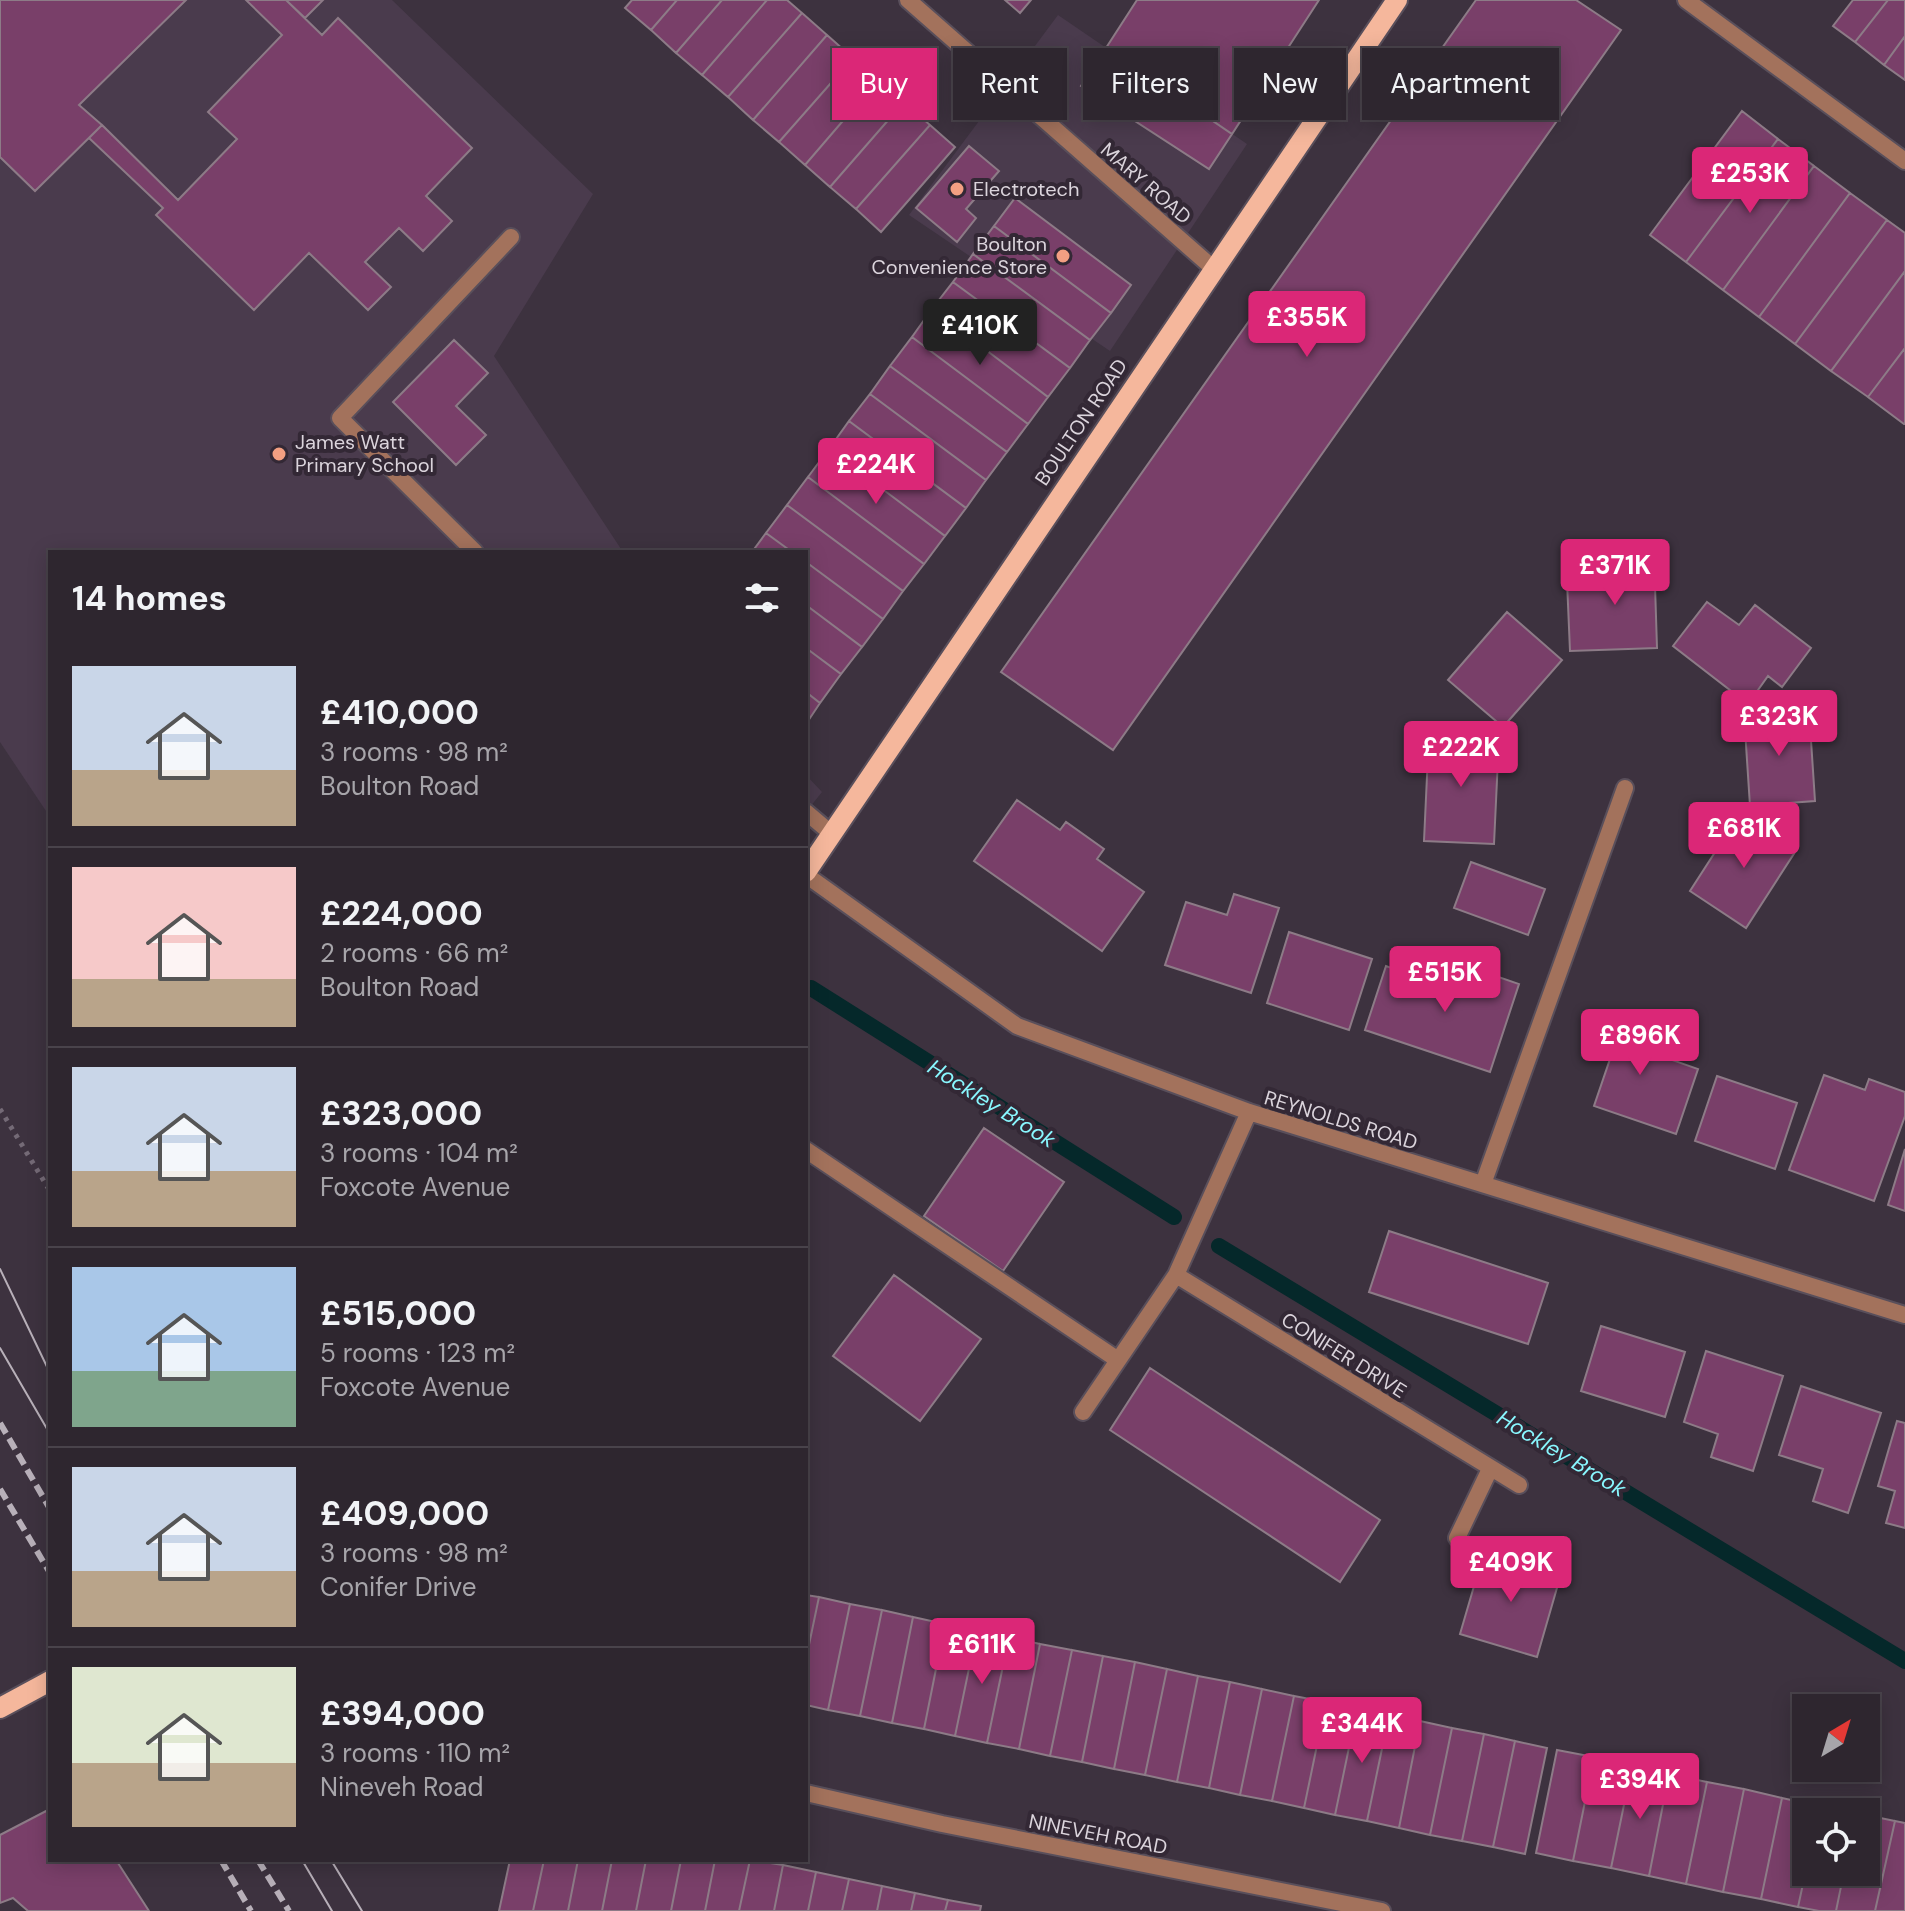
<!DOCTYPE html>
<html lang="en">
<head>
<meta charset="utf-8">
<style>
  body { margin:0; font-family:"DM Sans",sans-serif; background:#3a323b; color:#f1f3f6; height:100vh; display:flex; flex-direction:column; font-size:30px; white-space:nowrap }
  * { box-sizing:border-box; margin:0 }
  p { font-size:26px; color:#a7a5aa }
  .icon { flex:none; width:44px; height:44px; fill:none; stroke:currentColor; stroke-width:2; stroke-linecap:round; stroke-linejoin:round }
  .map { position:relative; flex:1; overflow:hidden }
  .side { position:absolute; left:48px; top:550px; width:760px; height:1312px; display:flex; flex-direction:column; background:#2e262f; border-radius:0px; box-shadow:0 4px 20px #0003,0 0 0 2px #49434b }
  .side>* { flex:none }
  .hud { position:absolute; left:832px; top:48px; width:760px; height:72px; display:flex; gap:16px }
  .needle { width:52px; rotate:38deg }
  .fabs { position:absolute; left:1792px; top:1694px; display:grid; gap:16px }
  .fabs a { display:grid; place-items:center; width:88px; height:88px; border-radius:0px; background:#2e262f; box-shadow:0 4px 20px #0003,0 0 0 2px #49434b; font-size:40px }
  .price { position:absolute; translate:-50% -68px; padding:0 18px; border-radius:8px; background:#db2777; color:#fff; font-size:26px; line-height:52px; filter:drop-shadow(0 2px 4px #0008) }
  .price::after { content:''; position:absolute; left:50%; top:48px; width:24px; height:18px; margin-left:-12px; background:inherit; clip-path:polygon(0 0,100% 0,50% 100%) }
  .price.active { background:#222; color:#fff }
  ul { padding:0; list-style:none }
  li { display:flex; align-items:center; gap:24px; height:200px; padding:0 24px }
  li+li { border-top:2px solid #49434b }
  li span { display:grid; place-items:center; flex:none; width:224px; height:160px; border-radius:0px; color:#555 }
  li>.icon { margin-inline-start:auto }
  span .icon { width:96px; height:96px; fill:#fffc; stroke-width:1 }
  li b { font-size:34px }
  h2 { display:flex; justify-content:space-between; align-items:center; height:96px; padding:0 24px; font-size:34px }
  .pill { padding:0 28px; border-radius:0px; background:#2e262f; box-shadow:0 4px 20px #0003,0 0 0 2px #49434b; font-size:28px; line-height:72px }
  .pill.active { background:#db2777; color:#fff }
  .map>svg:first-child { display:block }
</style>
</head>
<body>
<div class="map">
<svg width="1905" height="1911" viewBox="0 0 1905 1911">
  <rect width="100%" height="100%" fill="#3d323f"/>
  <path fill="#4a3b4d" d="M0 0H392L593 194 494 356 623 552H50V817L0 742Z
    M1058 15 1247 144 1110 351 909 215Z
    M806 775 822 792 806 812Z"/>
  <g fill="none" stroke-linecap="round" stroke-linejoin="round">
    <path stroke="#05282a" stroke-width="16" d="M811 988 1174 1217
      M1219 1246 1905 1661"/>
  </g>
  <path fill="#793f69" stroke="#8d7b87" stroke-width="2" d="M0 0H186L79 105 102 125 35 191 0 157Z
    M246 0H286L322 35 338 18 472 148 426 196 452 221 423 251 399 228 365 262 391 287 368 310 309 253 254 310 156 215 163 208 89 138 102 125 178 200 237 139 208 112 282 35Z
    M286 0H323L305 18Z
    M632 0H677L651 30 625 8Z
    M677 0H722L676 53 651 30Z
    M722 0H767L702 75 676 53Z
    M767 0H787L802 13 728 97 702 75Z
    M1005 0H1031L1020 13Z
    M1137 0H1319L1232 134 1106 48Z
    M1476 0H1576L1621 30 1113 750 1001 672Z
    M1853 0H1888L1855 42 1833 26Z
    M1888 0H1905V36L1884 65 1855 42Z
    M802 13 827 35 753 120 728 97Z
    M827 35 853 58 779 142 753 120Z
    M1905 36V80L1884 65Z
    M1106 48 1232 134 1209 169 1081 86Z
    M853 58 878 80 805 165 779 142Z
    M878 80 904 102 830 187 805 165Z
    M904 102 930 125 856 209 830 187Z
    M1742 111 1778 139 1686 262 1650 235Z
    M930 125 955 147 881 232 856 209Z
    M1778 139 1814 166 1723 290 1686 262Z
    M969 146 999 171 966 209 976 218 957 242 916 208Z
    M1814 166 1850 193 1759 317 1723 290Z
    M1850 193 1887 220 1795 344 1759 317Z
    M1015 198 1131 285 1111 313 994 226Z
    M1887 220 1905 233V271L1831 371 1795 344Z
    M994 226 1111 313 1090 340 973 254Z
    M973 254 1090 340 1070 368 953 282Z
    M1905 271V348L1868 397 1831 371Z
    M953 282 1070 368 1048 397 932 309Z
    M932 309 1048 397 1028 424 912 337Z
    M912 337 1028 424 1007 452 890 366Z
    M454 340 488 373 456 406 486 435 456 465 393 402Z
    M1905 348V424H1904L1868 397Z
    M890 366 1007 452 986 480 870 394Z
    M870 394 986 480 966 508 849 421Z
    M849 421 966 508 945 536 829 449Z
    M829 449 945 536 924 564 808 477Z
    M808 477 924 564 903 591 787 505Z
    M787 505 903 591 883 619 806 562V552H792L766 533Z
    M766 533 792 552H752Z
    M1654 554 1657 648 1570 651 1567 581 1608 580 1607 556Z
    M806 562 883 619 862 647 806 605Z
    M1707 602 1739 625 1755 605 1811 648 1782 687 1768 676 1748 704 1673 646Z
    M806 605 862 647 841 674 806 648Z
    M1507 612 1562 660 1503 727 1448 680Z
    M806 648 841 674 820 703 806 692Z
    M806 692 820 703 806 724Z
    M1809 710 1815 801 1750 806 1744 714Z
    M1429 733 1499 737 1494 844 1424 841Z
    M1017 800 1060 830 1066 822 1104 849 1097 859 1144 892 1102 951 974 861Z
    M1741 812 1797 849 1746 928 1690 891Z
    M1471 862 1545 889 1528 935 1454 908Z
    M1234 894 1279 908 1251 993 1165 965 1186 902 1227 915Z
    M1289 932 1372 959 1349 1030 1267 1003Z
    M1458 963 1519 984 1490 1072 1365 1030 1386 966 1450 989Z
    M1604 1011 1646 1025 1638 1048 1698 1069 1676 1134 1594 1106 1611 1056 1591 1049Z
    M1824 1075 1865 1090 1869 1079 1905 1092V1116L1874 1201 1789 1170Z
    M1717 1076 1797 1103 1775 1169 1695 1141Z
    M984 1128 1064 1182 1003 1271 924 1216Z
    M1905 1149V1211L1888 1205Z
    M1389 1231 1548 1283 1528 1344 1369 1292Z
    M894 1275 981 1339 920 1421 833 1356Z
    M1601 1326 1685 1352 1665 1417 1581 1391Z
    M1706 1351 1783 1376 1753 1471 1711 1457 1718 1434 1684 1422Z
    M1150 1368 1380 1520 1340 1582 1110 1430Z
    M1801 1386 1881 1413 1848 1513 1813 1501 1823 1469 1779 1455Z
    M1897 1421 1905 1423V1528L1886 1523 1895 1491 1878 1486Z
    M1484 1552 1561 1574 1537 1657 1460 1634Z
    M806 1595 819 1597 806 1659Z
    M819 1597 850 1604 828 1710 806 1705V1659Z
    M850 1604 882 1610 860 1716 828 1710Z
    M882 1610 913 1617 892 1723 860 1716Z
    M913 1617 945 1624 924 1729 892 1723Z
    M945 1624 977 1630 955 1736 924 1729Z
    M977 1630 1009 1637 987 1743 955 1736Z
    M1009 1637 1040 1644 1019 1749 987 1743Z
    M1040 1644 1072 1650 1050 1756 1019 1749Z
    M1072 1650 1103 1656 1082 1762 1050 1756Z
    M1103 1656 1135 1662 1114 1769 1082 1762Z
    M1135 1662 1167 1669 1145 1775 1114 1769Z
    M1167 1669 1198 1676 1177 1782 1145 1775Z
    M1198 1676 1230 1682 1209 1788 1177 1782Z
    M1230 1682 1262 1689 1240 1795 1209 1788Z
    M1262 1689 1294 1696 1272 1801 1240 1795Z
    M1294 1696 1326 1702 1304 1808 1272 1801Z
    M1326 1702 1357 1709 1335 1815 1304 1808Z
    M1357 1709 1389 1715 1367 1821 1335 1815Z
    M1389 1715 1420 1721 1399 1828 1367 1821Z
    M1420 1721 1452 1728 1430 1835 1399 1828Z
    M1452 1728 1484 1734 1462 1841 1430 1835Z
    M1484 1734 1515 1741 1493 1847 1462 1841Z
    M1515 1741 1547 1748 1525 1854 1493 1847Z
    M1557 1750 1594 1757 1573 1861 1536 1853Z
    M1594 1757 1632 1766 1611 1868 1573 1861Z
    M1632 1766 1669 1774 1649 1876 1611 1868Z
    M1669 1774 1707 1782 1686 1884 1649 1876Z
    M1707 1782 1744 1789 1723 1892 1686 1884Z
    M1744 1789 1782 1798 1761 1899 1723 1892Z
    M1782 1798 1819 1806 1818 1812H1806V1870L1798 1907 1761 1899Z
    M1819 1806 1849 1812H1818Z
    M50 1809V1860H116L149 1911H28L13 1898 0 1903V1835Z
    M1866 1815 1895 1821 1875 1911H1836L1844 1872H1866Z
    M1895 1821 1905 1823V1911H1875Z
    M510 1860H544L533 1911H499Z
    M544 1860H578L568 1911H533Z
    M578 1860H612L602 1911H568Z
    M612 1860H646L636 1911H602Z
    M646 1860H681L671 1911H636Z
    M681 1860H715L705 1911H671Z
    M715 1860H750L739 1911H705Z
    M750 1860 783 1865 774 1911H739Z
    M783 1865 816 1872 808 1911H774Z
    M1806 1870V1872H1844L1836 1911H1819L1798 1907Z
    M816 1872 849 1879 842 1911H808Z
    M849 1879 882 1886 877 1911H842Z
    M882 1886 915 1893 911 1911H877Z
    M915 1893 948 1900 945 1911H911Z
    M948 1900 981 1906 980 1911H945Z"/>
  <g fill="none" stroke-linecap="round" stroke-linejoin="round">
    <defs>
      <path id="service" d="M475 552 340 418 511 237
        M806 812 832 834"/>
      <path id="minor" d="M908 0 1214 269
        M1686 0 1905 161
        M806 875 1017 1026 1249 1112 1905 1315
        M806 1150 1118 1360
        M1483 1184 1625 788
        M1176 1275 1519 1485
        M1083 1412 1176 1275 1249 1112
        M1457 1538 1490 1469
        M806 1793 942 1824 1382 1911"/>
      <path id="primary" d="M806 872 1397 0
        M0 1708 50 1681"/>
    </defs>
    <use href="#service" stroke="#594f5b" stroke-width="20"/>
    <use href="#minor" stroke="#594f5b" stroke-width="20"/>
    <use href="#primary" stroke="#594f5b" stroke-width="24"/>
    <path stroke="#746a76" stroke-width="5" stroke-dasharray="4 6" stroke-linecap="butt" d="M0 1109 50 1191"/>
    <use href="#service" stroke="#a3725c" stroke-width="16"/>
    <use href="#minor" stroke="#a3725c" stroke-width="16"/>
    <use href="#primary" stroke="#f5b79c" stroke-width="20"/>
    <path stroke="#b8b0b9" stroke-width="2" d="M0 1269 50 1373
      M0 1348 50 1434
      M302 1860 332 1911
      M331 1860 362 1911"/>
    <path stroke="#b8b0b9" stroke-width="6" stroke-dasharray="12 6" stroke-linecap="butt" d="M0 1423 50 1509
      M0 1489 50 1573
      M221 1860 251 1911
      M258 1860 289 1911"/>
  </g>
  <g fill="#f39f82" stroke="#332835" stroke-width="3">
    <circle cx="957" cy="189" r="8"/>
    <circle cx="1063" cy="256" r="8"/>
    <circle cx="279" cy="454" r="8"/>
  </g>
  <g text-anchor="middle" stroke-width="8" stroke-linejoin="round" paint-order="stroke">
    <g font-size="20" fill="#dbd4dc" stroke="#332835">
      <text transform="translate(1146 183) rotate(41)" y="7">MARY ROAD</text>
      <text transform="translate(1081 422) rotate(-56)" y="7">BOULTON ROAD</text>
      <text transform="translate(1341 1120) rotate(17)" y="7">REYNOLDS ROAD</text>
      <text transform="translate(1344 1355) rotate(32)" y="7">CONIFER DRIVE</text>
      <text transform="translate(1098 1834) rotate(11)" y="7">NINEVEH ROAD</text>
    </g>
    <g font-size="20" fill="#dbd4dc" stroke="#332835" text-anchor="start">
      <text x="973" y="196">Electrotech</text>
      <text x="1047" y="251" text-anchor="end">Boulton<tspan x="1047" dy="23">Convenience Store</tspan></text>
      <text x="295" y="449">James Watt<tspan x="295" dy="23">Primary School</tspan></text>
    </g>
    <g font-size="22" font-style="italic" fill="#89f8ff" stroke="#332835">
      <text transform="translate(992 1103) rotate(32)" y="8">Hockley Brook</text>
      <text transform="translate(1562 1453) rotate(31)" y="8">Hockley Brook</text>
    </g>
  </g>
</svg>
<div class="fabs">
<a><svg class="needle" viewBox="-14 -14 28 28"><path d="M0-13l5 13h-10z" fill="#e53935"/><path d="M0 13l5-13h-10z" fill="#a7a5aa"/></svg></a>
<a><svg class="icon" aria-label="locate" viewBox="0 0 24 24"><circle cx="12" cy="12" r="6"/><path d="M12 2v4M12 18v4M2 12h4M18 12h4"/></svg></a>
</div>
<b class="price" style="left:1750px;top:215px">£253K</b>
<b class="price" style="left:1307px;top:359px">£355K</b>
<b class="price active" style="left:980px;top:367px">£410K</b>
<b class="price" style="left:876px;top:506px">£224K</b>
<b class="price" style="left:1615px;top:607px">£371K</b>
<b class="price" style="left:1779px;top:758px">£323K</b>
<b class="price" style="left:1461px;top:789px">£222K</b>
<b class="price" style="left:1744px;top:870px">£681K</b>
<b class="price" style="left:1445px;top:1014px">£515K</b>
<b class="price" style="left:1640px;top:1077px">£896K</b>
<b class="price" style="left:1511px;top:1604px">£409K</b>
<b class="price" style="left:982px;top:1686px">£611K</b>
<b class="price" style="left:1362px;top:1765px">£344K</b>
<b class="price" style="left:1640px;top:1821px">£394K</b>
<div class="hud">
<a class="pill active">Buy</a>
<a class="pill">Rent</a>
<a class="pill">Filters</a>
<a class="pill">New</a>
<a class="pill">Apartment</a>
</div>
<section class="side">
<h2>14 homes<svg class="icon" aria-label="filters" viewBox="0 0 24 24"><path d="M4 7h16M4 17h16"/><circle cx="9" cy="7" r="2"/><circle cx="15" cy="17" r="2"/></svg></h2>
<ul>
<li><span style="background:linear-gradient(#c9d6e8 65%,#b9a48a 0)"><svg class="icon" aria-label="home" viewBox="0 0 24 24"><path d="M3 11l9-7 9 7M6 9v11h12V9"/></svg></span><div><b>£410,000</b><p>3 rooms · 98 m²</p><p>Boulton Road</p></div></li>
<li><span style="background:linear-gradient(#f6c9c9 70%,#b9a48a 0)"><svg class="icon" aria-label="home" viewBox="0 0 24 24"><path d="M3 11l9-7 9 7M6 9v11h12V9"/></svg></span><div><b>£224,000</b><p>2 rooms · 66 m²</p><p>Boulton Road</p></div></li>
<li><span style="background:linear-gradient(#c9d6e8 65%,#b9a48a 0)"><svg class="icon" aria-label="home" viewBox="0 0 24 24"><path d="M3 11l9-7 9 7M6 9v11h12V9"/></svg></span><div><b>£323,000</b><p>3 rooms · 104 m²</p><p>Foxcote Avenue</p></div></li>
<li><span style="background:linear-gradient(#a9c7e8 65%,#7fa58c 0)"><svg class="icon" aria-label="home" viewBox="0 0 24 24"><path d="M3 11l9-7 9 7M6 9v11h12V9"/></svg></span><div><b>£515,000</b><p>5 rooms · 123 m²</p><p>Foxcote Avenue</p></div></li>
<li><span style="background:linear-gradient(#c9d6e8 65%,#b9a48a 0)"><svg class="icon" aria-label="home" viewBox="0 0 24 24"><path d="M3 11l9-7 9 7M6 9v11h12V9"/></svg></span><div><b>£409,000</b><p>3 rooms · 98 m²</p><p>Conifer Drive</p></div></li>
<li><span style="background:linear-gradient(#dfe7d0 60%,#b9a48a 0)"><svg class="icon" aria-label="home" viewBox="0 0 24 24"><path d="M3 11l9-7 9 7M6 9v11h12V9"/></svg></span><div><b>£394,000</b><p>3 rooms · 110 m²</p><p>Nineveh Road</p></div></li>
</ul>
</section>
</div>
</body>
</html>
